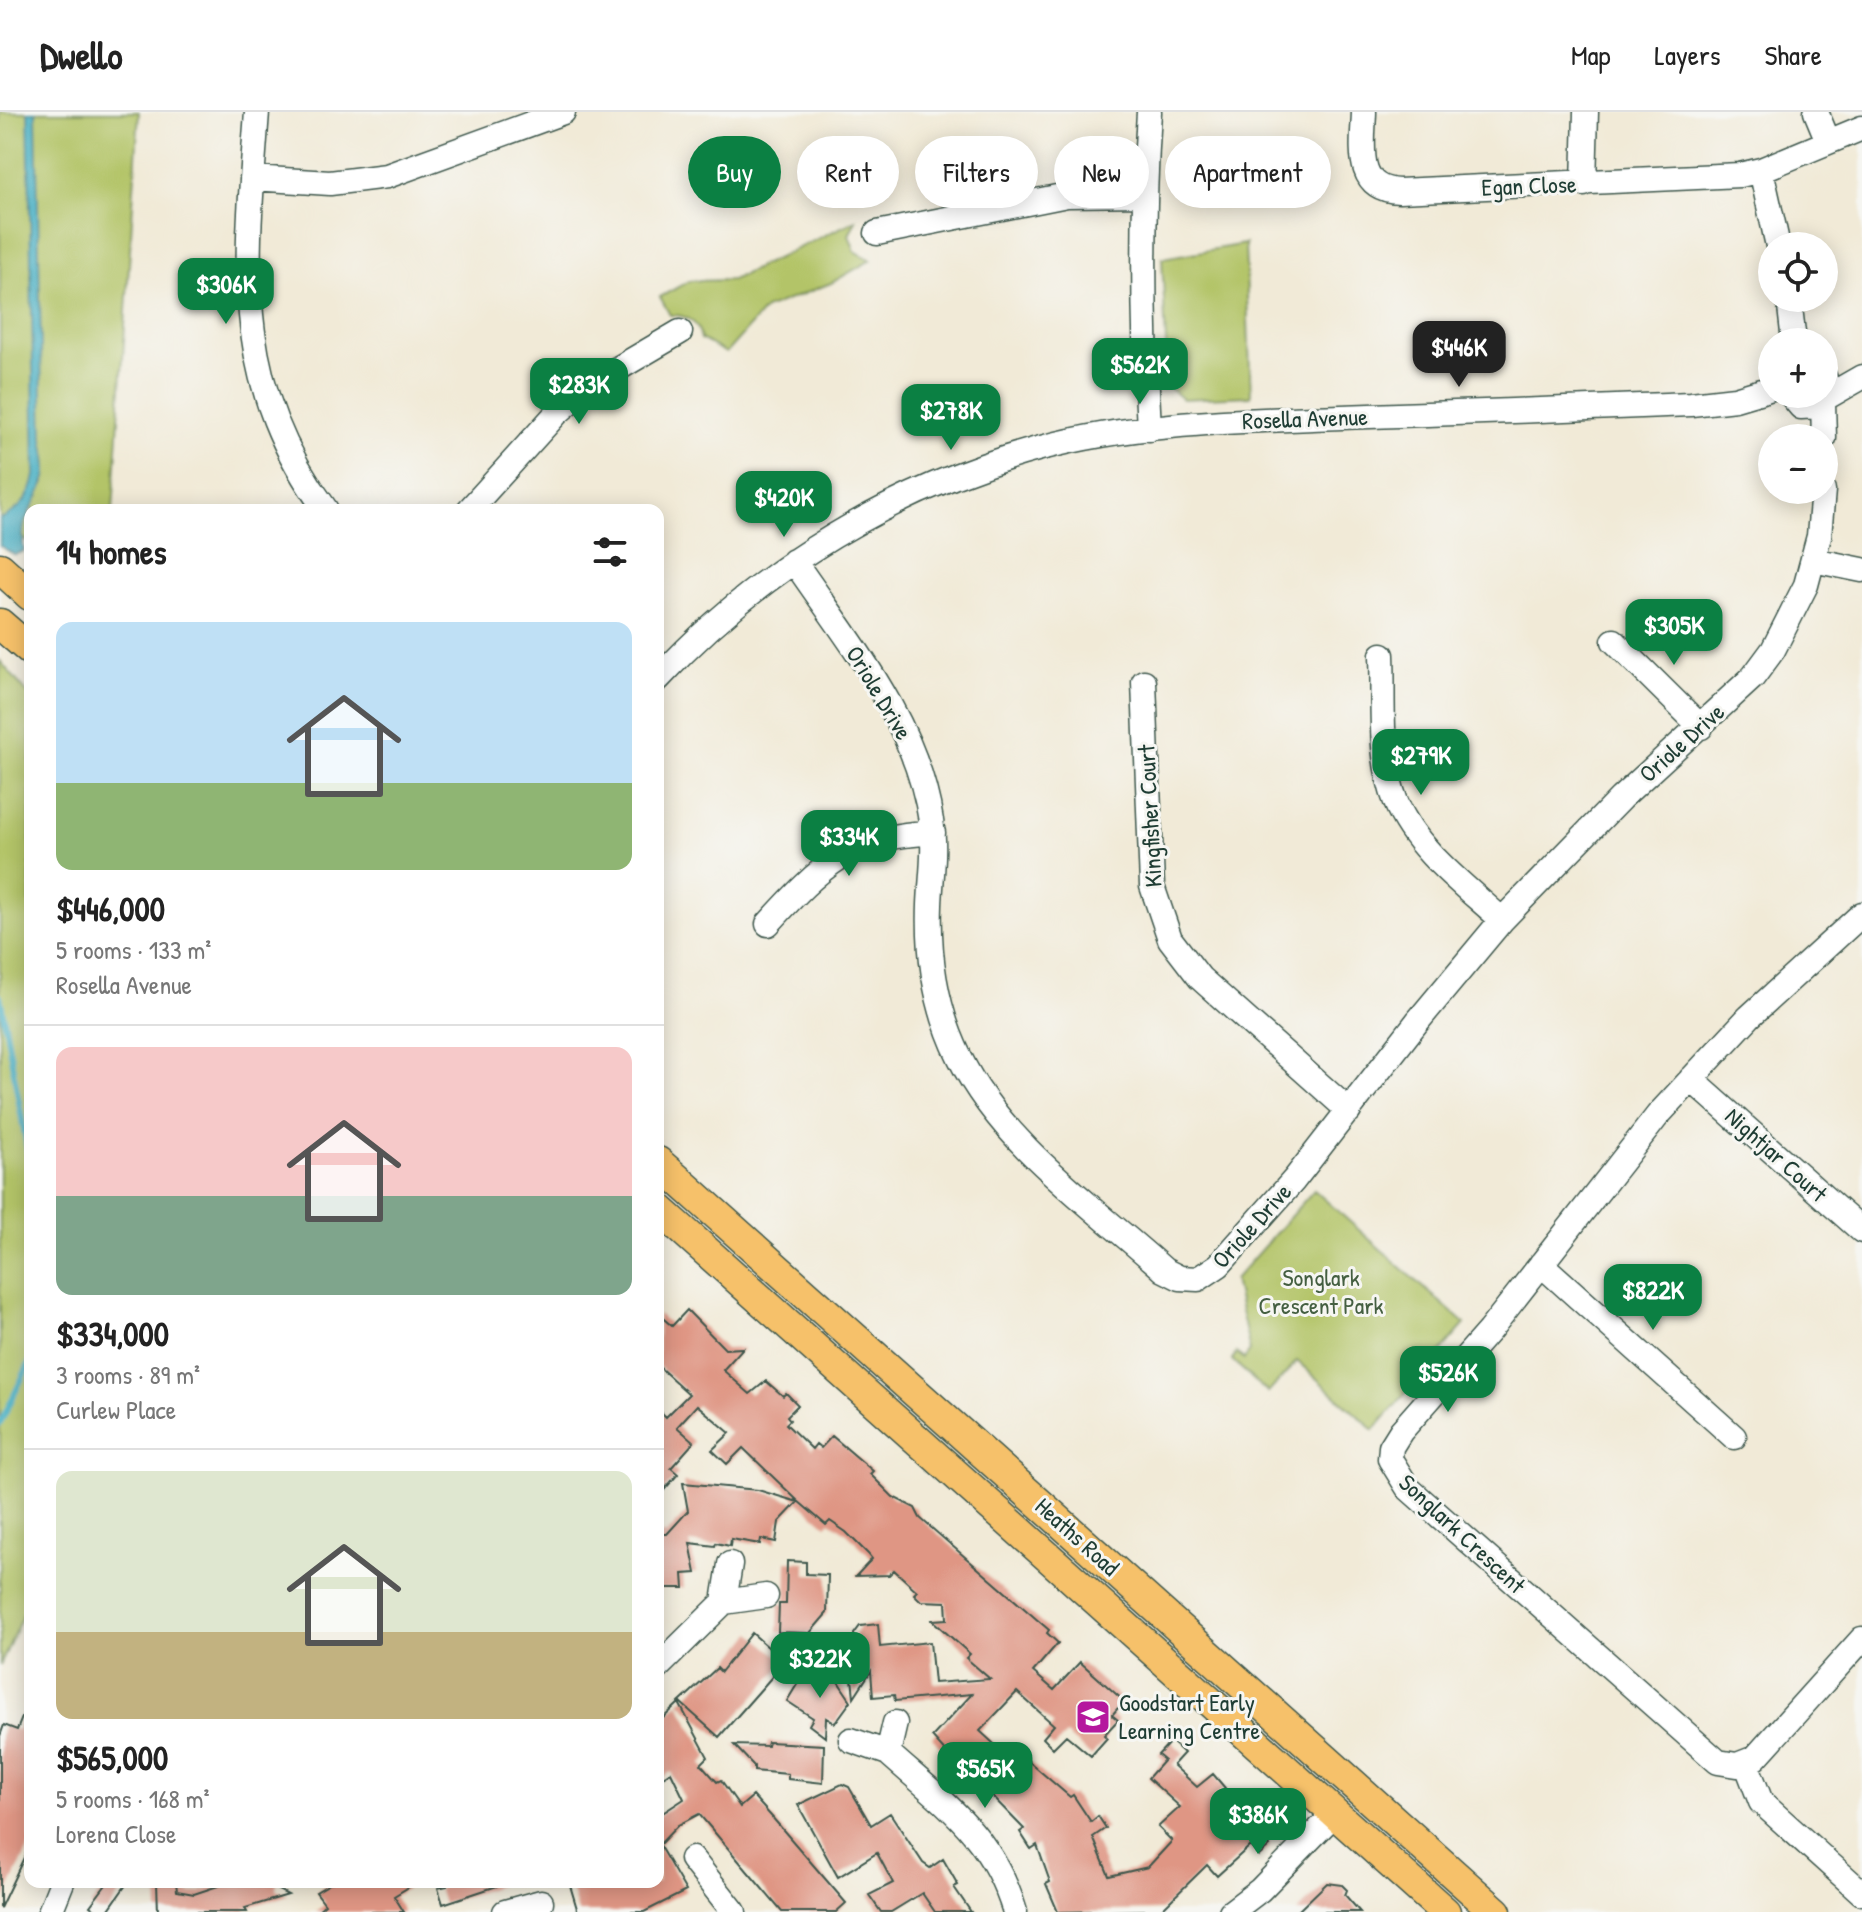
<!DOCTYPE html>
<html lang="en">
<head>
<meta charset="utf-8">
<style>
  body { margin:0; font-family:"Patrick Hand",sans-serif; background:#f2f2f2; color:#222; height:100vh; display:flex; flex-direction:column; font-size:30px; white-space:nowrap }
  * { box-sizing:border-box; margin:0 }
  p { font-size:26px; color:#767676 }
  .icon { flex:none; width:44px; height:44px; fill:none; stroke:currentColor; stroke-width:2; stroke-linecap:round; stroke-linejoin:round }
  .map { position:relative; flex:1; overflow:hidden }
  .sheet { position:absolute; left:24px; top:392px; width:640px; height:1384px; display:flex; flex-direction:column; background:#fff; border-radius:16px; box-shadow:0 4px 20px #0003 }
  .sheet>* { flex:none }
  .banner { position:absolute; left:688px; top:24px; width:760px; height:72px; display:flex; gap:16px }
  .fabs { position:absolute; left:1758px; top:120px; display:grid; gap:16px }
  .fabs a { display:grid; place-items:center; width:80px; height:80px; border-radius:50%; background:#fff; box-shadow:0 4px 20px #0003; font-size:40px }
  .price { position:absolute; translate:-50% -68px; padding:0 18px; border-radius:16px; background:#0b8043; color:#fff; font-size:26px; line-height:52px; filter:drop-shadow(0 2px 4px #0008) }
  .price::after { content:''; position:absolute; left:50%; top:48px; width:24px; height:18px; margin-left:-12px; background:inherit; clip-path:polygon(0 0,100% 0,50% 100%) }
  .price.current { background:#222; color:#fff }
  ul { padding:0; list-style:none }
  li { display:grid; align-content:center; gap:16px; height:424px; padding:0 32px }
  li+li { border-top:2px solid #e0e0e0 }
  li span { display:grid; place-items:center; height:248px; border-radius:16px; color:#555 }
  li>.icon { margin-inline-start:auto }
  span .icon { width:144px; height:144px; fill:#fffc; stroke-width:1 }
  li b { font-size:34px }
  h2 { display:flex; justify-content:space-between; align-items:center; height:96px; padding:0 32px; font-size:34px }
  .tag { padding:0 28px; border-radius:36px; background:#fff; box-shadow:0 4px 20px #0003; font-size:28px; line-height:72px }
  .tag.current { background:#0b8043; color:#fff }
  header { display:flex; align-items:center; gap:48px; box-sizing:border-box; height:112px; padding:0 40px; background:#fff; border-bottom:2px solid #e0e0e0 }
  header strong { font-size:38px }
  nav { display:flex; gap:44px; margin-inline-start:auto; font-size:28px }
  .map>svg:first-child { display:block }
</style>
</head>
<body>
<header>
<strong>Dwello</strong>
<nav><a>Map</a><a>Layers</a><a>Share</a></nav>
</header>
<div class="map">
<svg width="1862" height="1800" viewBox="0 0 1862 1800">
  <rect width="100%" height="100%" fill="#f6f6f2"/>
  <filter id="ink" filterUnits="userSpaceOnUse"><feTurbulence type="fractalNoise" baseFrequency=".0125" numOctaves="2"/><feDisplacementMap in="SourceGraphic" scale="16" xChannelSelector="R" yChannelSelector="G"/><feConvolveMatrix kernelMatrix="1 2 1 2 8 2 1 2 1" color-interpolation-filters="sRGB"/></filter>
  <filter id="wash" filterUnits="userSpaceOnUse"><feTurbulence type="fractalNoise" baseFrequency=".006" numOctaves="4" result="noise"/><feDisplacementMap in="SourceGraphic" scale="32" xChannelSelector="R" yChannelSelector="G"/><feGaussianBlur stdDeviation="1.8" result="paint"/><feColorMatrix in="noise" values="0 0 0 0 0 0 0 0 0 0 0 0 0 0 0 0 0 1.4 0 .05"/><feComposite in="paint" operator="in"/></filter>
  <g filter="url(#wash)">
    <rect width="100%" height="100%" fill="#f1ead7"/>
    <path fill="#b3c467" stroke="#69804e" stroke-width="2" d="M0 0H139L113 398H30V432L0 405Z
      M856 108 849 123 855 139 871 148 831 171 765 197 726 241 701 227C698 209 687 203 670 203L660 185 689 169 732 168Z
      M1245 132 1251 284 1182 287 1168 275 1162 146Z
      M0 549 30 584V1486L0 1554Z
      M1314 1078 1465 1212 1374 1318 1297 1249 1268 1281 1232 1248 1236 1241 1244 1247 1250 1239 1234 1168Z"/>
    <path fill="#41acc1" stroke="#30747a" stroke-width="2" d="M28 0H36L43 327C45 339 49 354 46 366 36 400 18 400 24 439L15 443 0 434V407C20 399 32 383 35 363Z"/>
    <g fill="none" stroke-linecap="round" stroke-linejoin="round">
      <path stroke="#41acc1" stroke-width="6" d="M0 884 30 1052
        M0 1312 30 1250"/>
    </g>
    <g id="blocks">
      <path fill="#df9684" d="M687 1198 725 1237 743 1236 723 1258 750 1282 766 1269 783 1284 786 1281 798 1293 787 1304 790 1308 786 1312 812 1337 816 1332 821 1336 832 1324 873 1359 870 1362 893 1385 915 1396 920 1406 1049 1518 1047 1521 1058 1531 1033 1560 1054 1578 1080 1550 1124 1589 1112 1603 1118 1608 1104 1623 1107 1626 1091 1644 1066 1623 1053 1636 1043 1626 1054 1613 1017 1580 980 1619 1020 1656 1027 1648 1070 1685 1073 1683 1091 1710 1098 1704 1106 1716 1093 1725 1109 1764 1148 1755 1172 1729 1158 1715 1180 1695 1148 1666 1164 1648 1158 1643 1171 1629 1184 1641 1173 1653 1197 1675 1213 1662 1225 1676 1213 1687 1232 1709 1240 1702 1270 1734 1259 1744 1250 1734 1217 1764 1207 1753 1161 1798 1058 1800 1046 1772 1050 1770 1037 1733 1031 1737 1020 1720 1024 1717 989 1681 986 1684 954 1654 956 1652 932 1625 972 1582 895 1589 894 1583 873 1585 871 1559 854 1585 850 1547 857 1546 854 1522 860 1514 878 1512 880 1535 930 1530 934 1571 990 1567 966 1546 970 1542 932 1508 947 1507 946 1490 921 1489 914 1482 917 1479 894 1458 889 1463 856 1464 872 1447 868 1442 846 1420 830 1409 826 1413 798 1389 743 1336 727 1352 712 1338 730 1321 697 1293 677 1315 694 1330 671 1356 678 1362 658 1385V1297L666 1305 689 1282 658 1254V1202L672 1214Z
        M683 1371 758 1378 798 1390 779 1410 776 1430 761 1427 760 1432 731 1427 730 1434 716 1431 715 1434 690 1431 696 1461 683 1462 684 1476H658V1422H667L688 1399Z
        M787 1449 806 1450V1462L828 1463 827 1501 810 1521 778 1520 779 1492H786Z
        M752 1521 785 1550 719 1625 680 1590 717 1556 721 1560Z
        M829 1556 851 1589 835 1611 826 1606 825 1625 809 1613 813 1606 787 1589 804 1561 819 1570Z
        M29 1588 30 1733 0 1796V1624L4 1613 17 1618Z
        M679 1591 708 1645 701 1652 717 1670 721 1668 740 1695 753 1684 771 1704 846 1791 836 1800H782L699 1702 678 1713 659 1733 686 1779 644 1800H578L569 1770H658V1704L684 1687 671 1660 658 1668V1611Z
        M768 1630 824 1633 823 1671 788 1667V1662L754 1659V1654L734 1633 767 1634Z
        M842 1672 849 1675 871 1713 890 1701 923 1751 930 1756 943 1747 958 1773 954 1775 971 1800H935L922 1781 891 1800H881L869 1783 893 1771 877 1741 838 1765 798 1693Z
        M108 1770H128L107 1800H98L90 1794Z
        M157 1770H176L177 1779 194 1782 230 1770H277L276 1777 288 1783 245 1796 247 1800H158Z
        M333 1770H417L394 1784 404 1800H316L325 1792 316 1780Z
        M446 1770H500V1773L443 1792 438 1776 447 1774Z
        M1327 1771 1342 1773 1347 1778 1345 1783 1360 1800H1297Z"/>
    </g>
  </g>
  <g filter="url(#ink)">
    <use href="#blocks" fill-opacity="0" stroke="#3e574c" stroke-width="2"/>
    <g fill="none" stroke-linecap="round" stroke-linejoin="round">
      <defs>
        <path id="minor" d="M257 0C246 151 230 268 326 398
          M1364 0C1363 34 1354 77 1399 79L1740 63 1761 58 1862 16
          M1816 0 1828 29
          M1761 58 1778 134
          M252 66 330 71 387 64 563 0
          M1584 72 1586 0
          M877 121 1067 83 1144 82
          M1789 186 1794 230
          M1790 282 1801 295 1819 294 1829 279 1824 264
          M1827 285 1862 265
          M1823 291 1824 326
          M1149 317C1143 211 1142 106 1149 0
          M469 398 557 301 590 273 680 220
          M1813 448 1862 458
          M794 449C849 530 916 609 931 709 936 736 931 765 930 793 928 847 936 898 960 946 1003 1033 1093 1094 1164 1158L1180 1166 1198 1167 1219 1153 1294 1068 1417 910 1502 808 1621 686 1753 565 1773 538 1806 473 1819 424 1823 378
          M1614 529 1701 615
          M1382 543C1384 590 1378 645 1396 690 1415 737 1465 774 1502 808
          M658 567C760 456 895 375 1041 336 1137 310 1241 309 1341 305 1458 301 1574 297 1691 292L1735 287 1772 276
          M1144 570 1152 774 1170 827 1200 866 1349 999
          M1862 802 1749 905 1658 1003 1489 1219 1401 1319 1391 1335 1390 1347 1408 1376 1718 1650 1737 1653 1755 1646 1862 1527
          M768 812C820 755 852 722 933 721
          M1691 967 1862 1119
          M1541 1152 1734 1325
          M730 1452 724 1490 766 1484
          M658 1555 724 1490
          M851 1628 888 1641 895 1611
          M888 1641C946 1693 992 1723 1015 1800
          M1746 1651 1761 1690 1862 1781
          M692 1747 734 1800
          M50 1800 62 1770
          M505 1800 541 1790
          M1231 1800 1260 1778 1335 1701"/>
        <path id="major" d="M0 456 30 483
          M0 512 30 538
          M658 1050 1496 1800
          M658 1096 1445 1800"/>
      </defs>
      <use href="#minor" stroke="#3e574c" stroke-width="27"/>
      <use href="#major" stroke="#3e574c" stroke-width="33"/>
      <use href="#minor" stroke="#fff" stroke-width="24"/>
      <use href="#major" stroke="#f6c16b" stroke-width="30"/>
    </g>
  </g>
  <defs>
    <symbol id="school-square" viewBox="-11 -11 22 22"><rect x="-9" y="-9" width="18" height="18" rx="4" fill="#b5179e" stroke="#f6f6f2"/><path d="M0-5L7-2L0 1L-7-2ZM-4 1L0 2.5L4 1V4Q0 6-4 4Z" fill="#fff"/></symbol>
  </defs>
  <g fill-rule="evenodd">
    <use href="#school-square" x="1073" y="1585" width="40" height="40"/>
  </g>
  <g text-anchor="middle" stroke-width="6" stroke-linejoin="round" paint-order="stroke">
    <g font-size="24" fill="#1f3d34" stroke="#f6f6f2">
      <text transform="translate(1529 74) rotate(-2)" y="8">Egan Close</text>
      <text transform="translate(1305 307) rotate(-2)" y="8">Rosella Avenue</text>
      <text transform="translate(879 581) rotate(59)" y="8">Oriole Drive</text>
      <text transform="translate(1682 631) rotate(-42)" y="8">Oriole Drive</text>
      <text transform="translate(1150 704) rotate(-93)" y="8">Kingfisher Court</text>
      <text transform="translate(1776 1043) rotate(42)" y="8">Nightjar Court</text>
      <text transform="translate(1252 1114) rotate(-48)" y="8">Oriole Drive</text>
      <text transform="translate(1462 1422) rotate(43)" y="8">Songlark Crescent</text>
      <text transform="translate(1077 1425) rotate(42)" y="8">Heaths Road</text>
    </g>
    <g font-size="24" fill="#445f41" stroke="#f6f6f2">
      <text x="1321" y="1174">Songlark<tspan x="1321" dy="28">Crescent Park</tspan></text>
    </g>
    <g font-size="24" fill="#1f3d34" stroke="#f6f6f2" text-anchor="start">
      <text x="1119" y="1599">Goodstart Early<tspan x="1119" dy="28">Learning Centre</tspan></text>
    </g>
  </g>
</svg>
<div class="fabs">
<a><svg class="icon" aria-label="locate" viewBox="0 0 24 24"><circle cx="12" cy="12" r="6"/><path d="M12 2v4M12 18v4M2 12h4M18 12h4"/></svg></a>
<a>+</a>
<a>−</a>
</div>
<b class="price" style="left:226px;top:214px">$306K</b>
<b class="price current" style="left:1459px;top:277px">$446K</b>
<b class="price" style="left:1140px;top:294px">$562K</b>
<b class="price" style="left:579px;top:314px">$283K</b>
<b class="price" style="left:951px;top:340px">$278K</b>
<b class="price" style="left:784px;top:427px">$420K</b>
<b class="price" style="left:1674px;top:555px">$305K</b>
<b class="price" style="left:1421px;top:685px">$279K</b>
<b class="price" style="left:849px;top:766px">$334K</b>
<b class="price" style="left:1653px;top:1220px">$822K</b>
<b class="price" style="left:1448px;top:1302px">$526K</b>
<b class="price" style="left:820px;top:1588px">$322K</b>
<b class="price" style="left:985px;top:1698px">$565K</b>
<b class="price" style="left:1258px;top:1744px">$386K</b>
<div class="banner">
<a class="tag current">Buy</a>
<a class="tag">Rent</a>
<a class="tag">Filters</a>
<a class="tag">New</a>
<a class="tag">Apartment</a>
</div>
<section class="sheet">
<h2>14 homes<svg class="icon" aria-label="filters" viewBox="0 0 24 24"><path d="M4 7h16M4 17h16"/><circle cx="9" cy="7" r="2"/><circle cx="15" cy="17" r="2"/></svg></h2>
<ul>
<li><span style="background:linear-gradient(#bfe0f5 65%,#8fb573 0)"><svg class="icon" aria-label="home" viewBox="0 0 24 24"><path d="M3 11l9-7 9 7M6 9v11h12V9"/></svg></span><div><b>$446,000</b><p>5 rooms · 133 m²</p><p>Rosella Avenue</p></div></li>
<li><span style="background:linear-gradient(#f6c9c9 60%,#7fa58c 0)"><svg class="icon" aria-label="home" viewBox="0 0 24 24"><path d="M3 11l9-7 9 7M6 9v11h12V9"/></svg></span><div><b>$334,000</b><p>3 rooms · 89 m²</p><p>Curlew Place</p></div></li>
<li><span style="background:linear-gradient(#dfe7d0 65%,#c2b280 0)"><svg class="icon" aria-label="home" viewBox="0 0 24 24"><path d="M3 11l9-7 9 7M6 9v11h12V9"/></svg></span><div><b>$565,000</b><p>5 rooms · 168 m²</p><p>Lorena Close</p></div></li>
</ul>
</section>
</div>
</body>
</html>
